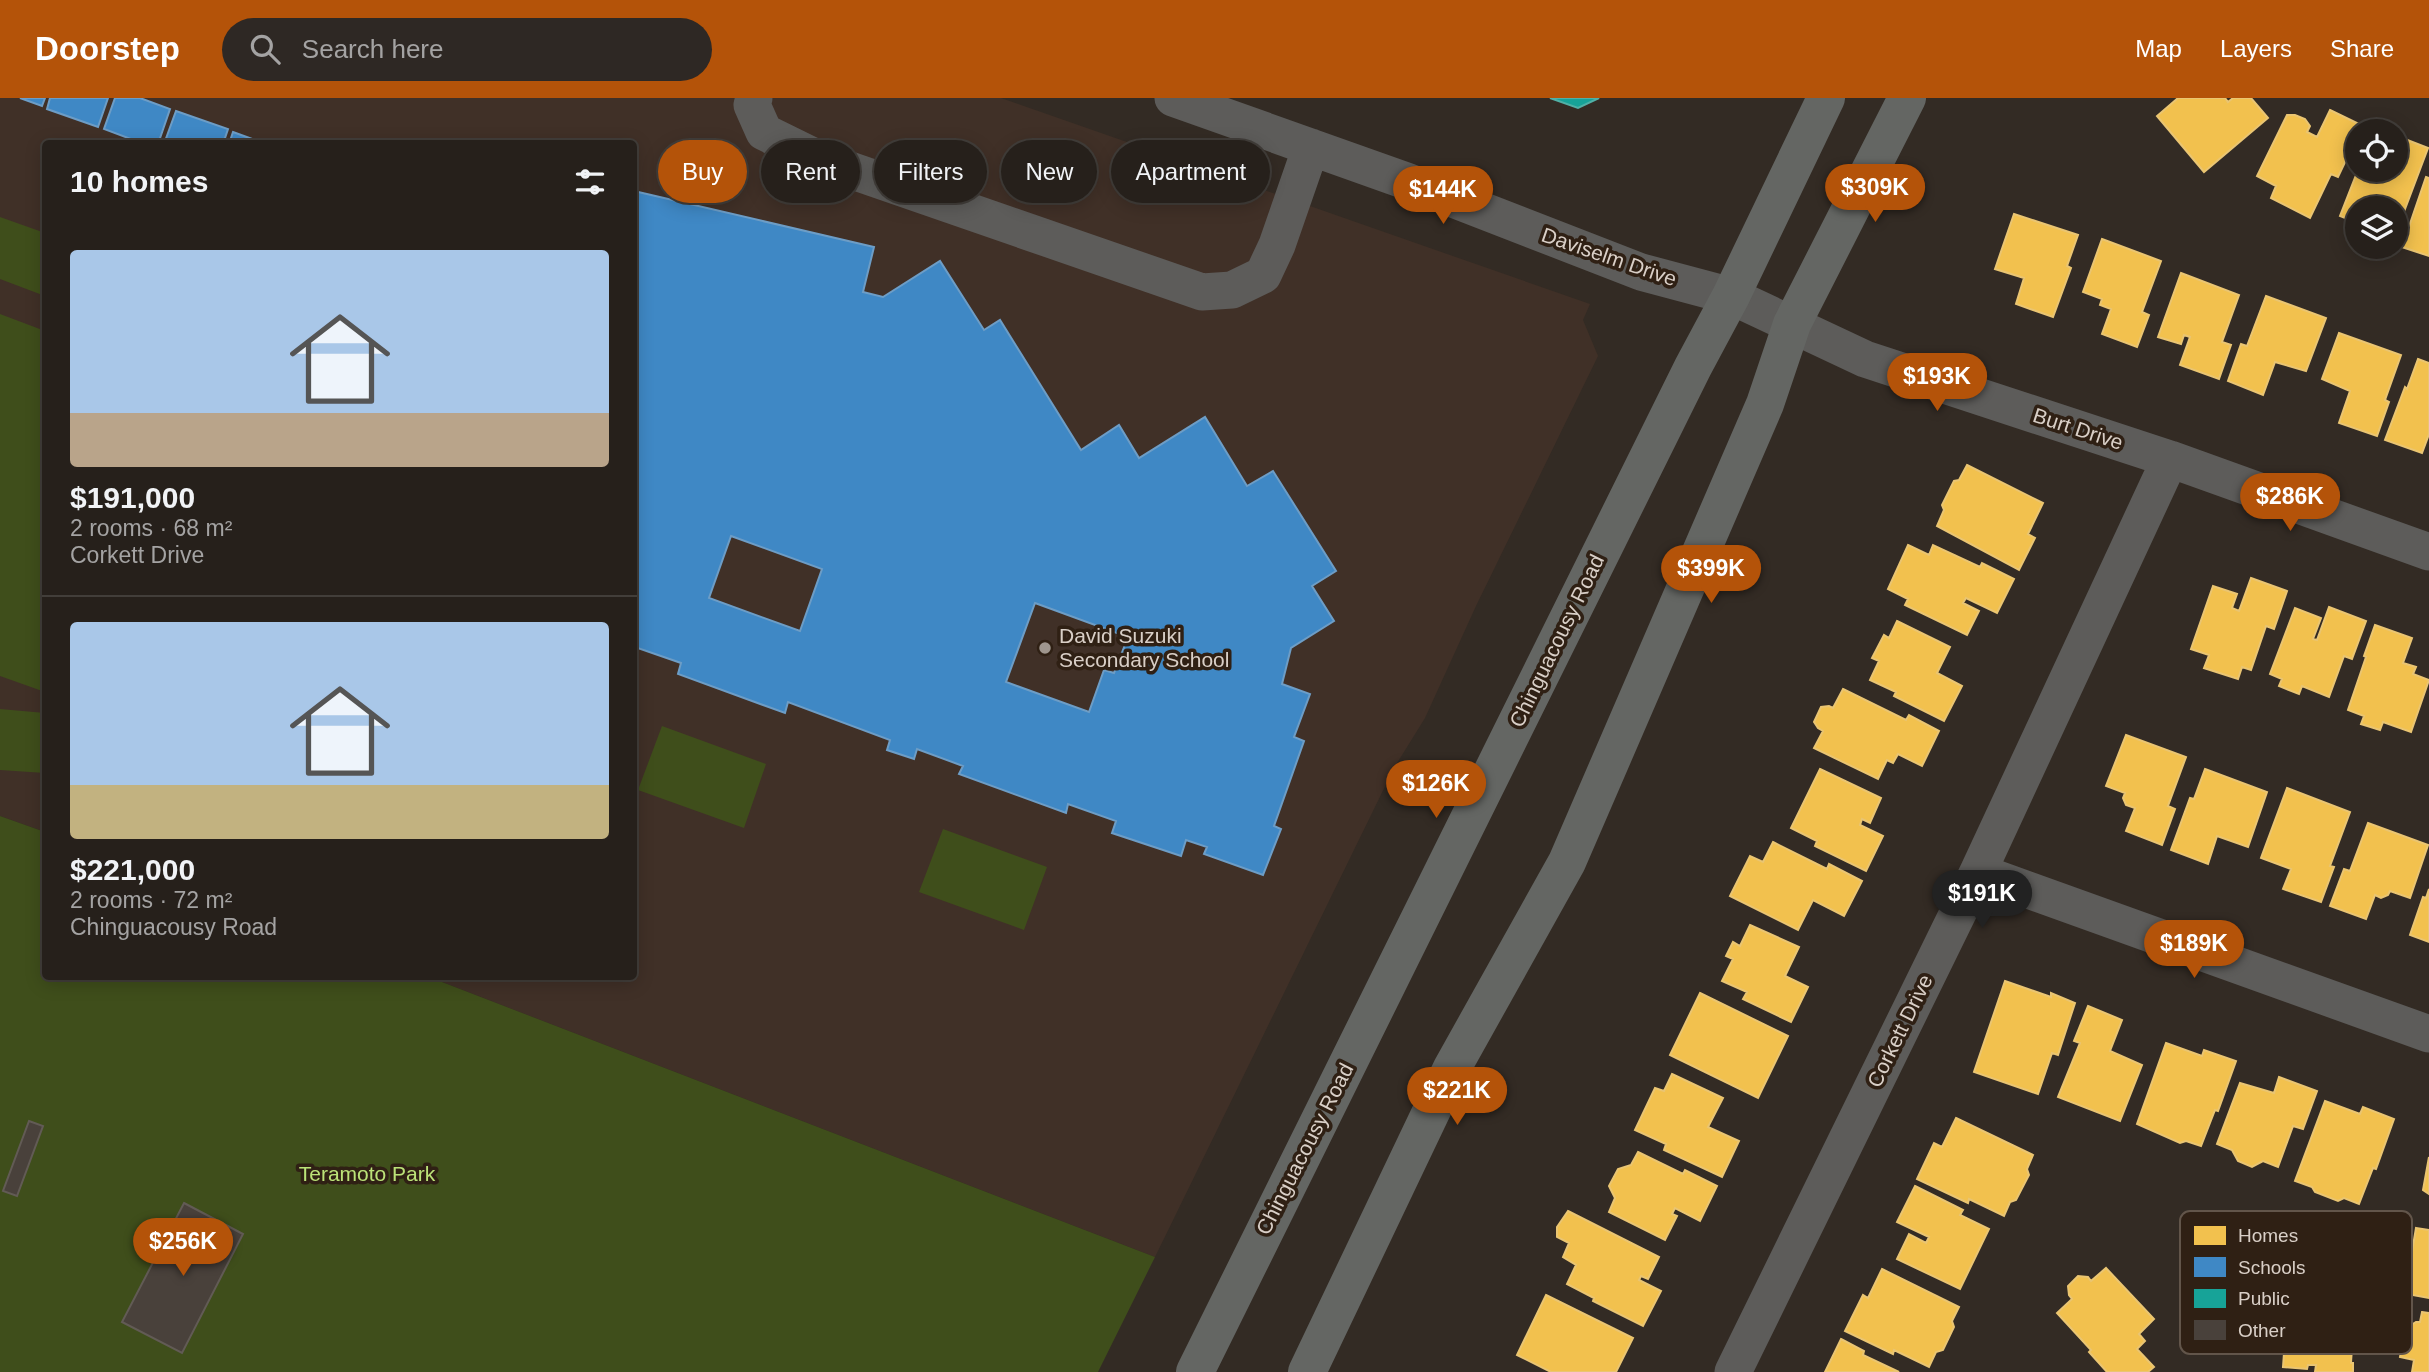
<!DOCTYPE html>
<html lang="en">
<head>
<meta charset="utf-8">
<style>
  body { margin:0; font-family:Helvetica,sans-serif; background:#2e2824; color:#f1f3f6; height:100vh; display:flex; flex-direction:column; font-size:26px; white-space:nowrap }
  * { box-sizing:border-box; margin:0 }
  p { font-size:23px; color:#a4a3a3 }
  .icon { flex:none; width:38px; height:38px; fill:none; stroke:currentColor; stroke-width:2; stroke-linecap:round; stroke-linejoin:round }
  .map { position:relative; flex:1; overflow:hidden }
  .drawer { position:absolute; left:42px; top:42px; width:595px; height:840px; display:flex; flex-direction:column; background:#26201b; border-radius:7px; box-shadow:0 4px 18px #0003,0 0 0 2px #423e3a }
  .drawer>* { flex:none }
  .guide { position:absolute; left:658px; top:42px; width:665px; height:63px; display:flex; gap:14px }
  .controls { position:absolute; left:2345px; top:21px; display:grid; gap:14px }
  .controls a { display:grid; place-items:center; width:63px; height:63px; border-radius:50%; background:#26201b; box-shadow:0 4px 18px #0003,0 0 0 2px #423e3a; font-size:35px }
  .price { position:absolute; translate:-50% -60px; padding:0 16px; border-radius:24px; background:#b45309; color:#fff; font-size:23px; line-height:46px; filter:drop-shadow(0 2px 4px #0008) }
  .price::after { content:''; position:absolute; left:50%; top:42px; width:21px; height:16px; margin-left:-10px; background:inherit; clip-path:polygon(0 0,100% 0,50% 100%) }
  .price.active { background:#222; color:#fff }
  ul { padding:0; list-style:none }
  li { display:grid; align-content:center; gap:14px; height:371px; padding:0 28px }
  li+li { border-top:2px solid #423e3a }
  li span { display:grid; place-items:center; height:217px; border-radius:7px; color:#555 }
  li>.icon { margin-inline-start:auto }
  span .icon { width:126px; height:126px; fill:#fffc; stroke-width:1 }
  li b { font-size:30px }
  h2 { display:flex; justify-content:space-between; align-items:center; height:84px; padding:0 28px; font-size:30px }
  .pill { padding:0 24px; border-radius:32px; background:#26201b; box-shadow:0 4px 18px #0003,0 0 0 2px #423e3a; font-size:24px; line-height:63px }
  .pill.active { background:#b45309; color:#fff }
  header { display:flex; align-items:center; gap:42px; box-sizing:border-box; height:98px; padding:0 35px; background:#b45309; color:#fff }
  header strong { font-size:33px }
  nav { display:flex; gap:38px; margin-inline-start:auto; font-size:24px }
  .search { width:490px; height:63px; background:#2e2824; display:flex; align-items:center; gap:18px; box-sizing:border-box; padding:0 24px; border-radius:38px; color:#a4a3a3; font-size:26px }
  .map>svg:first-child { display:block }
</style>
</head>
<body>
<header>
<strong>Doorstep</strong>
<div class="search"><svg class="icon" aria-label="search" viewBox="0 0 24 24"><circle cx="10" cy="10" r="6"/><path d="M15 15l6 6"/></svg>Search here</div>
<nav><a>Map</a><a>Layers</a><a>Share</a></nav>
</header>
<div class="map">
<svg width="2429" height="1274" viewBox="0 0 2429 1274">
  <rect width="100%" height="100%" fill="#332b24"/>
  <path fill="#403027" d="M0 0H1001L1590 206 1583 222 1598 258 1476 508 1425 620 1394 670 1155 1159 429 879 634 878V46H46L45 734 0 718Z"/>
  <path fill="#3f4e1b" d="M0 119 45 135V198L0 181Z
    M0 216 45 233V594L0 578Z
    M0 611 45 615V675L0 672Z
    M662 628 766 666 744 730 638 692Z
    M0 718 45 734 46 878 429 879 1155 1159 1098 1274H0Z
    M943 731 1047 769 1024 832 919 794Z"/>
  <path fill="#f2c14e" stroke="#eac572" stroke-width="2" d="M2178 0H2225L2228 4 2233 0H2251L2268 20 2204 74 2157 18Z
    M2330 12 2363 28 2360 33H2357V39L2338 79 2331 76 2310 120 2271 100 2276 88 2257 78 2287 17H2295L2305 21 2310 28 2307 34 2317 39Z
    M2397 38 2428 50 2396 135V110H2357V137L2351 135 2355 124 2340 118 2358 72H2396Z
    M2426 79 2429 80V158L2402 149Z
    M2014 116 2078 137 2067 168 2071 170 2053 219 2016 206 2024 180 1995 171Z
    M2102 141 2161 163 2142 214 2149 217 2137 249 2102 236 2111 211 2100 207 2102 201 2083 194Z
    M2181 175 2239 197 2222 244 2231 247 2219 281 2180 267 2190 239 2184 237 2181 246 2158 239Z
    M2266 198 2326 220 2306 273 2275 264 2263 297 2228 283 2241 246 2247 248Z
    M2339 235 2401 257 2385 302 2389 304 2377 338 2339 325 2350 293 2322 281Z
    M2418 261 2429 265V336L2422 355 2385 342 2405 289 2407 291Z
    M1967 367 2043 405 2028 436 2035 440 2019 472 1937 428 1944 412 1942 407 1954 383 1959 382Z
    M1908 447 1929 457 1933 447 1980 469 1982 465 2014 481 1997 515 1966 500 1963 505 1979 513 1967 537 1905 507 1908 501 1888 491Z
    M2251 480 2287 493 2274 531 2266 528 2251 572 2242 569 2238 581 2204 570 2209 557 2191 551 2213 488 2237 496 2232 510 2239 513Z
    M2329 509 2366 523 2352 561 2344 558 2329 599 2302 588 2299 596 2279 588 2282 581 2270 576 2295 510 2321 520 2313 541 2317 542Z
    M1897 523 1950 549 1937 575 1962 588 1944 623 1894 598 1896 594 1870 582 1879 563 1872 560 1884 537 1889 540Z
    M2375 527 2412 540 2403 565 2416 569 2413 576 2429 582 2411 634 2383 624 2380 632 2361 626 2364 618 2348 612 2366 559 2364 558Z
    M1843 591 1906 622 1909 617 1939 633 1922 668 1898 656 1893 665 1887 662 1878 681 1814 650 1823 633 1818 630 1814 624 1821 609 1829 608 1833 610Z
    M2126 637 2186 659 2168 708 2175 711 2162 747 2126 733 2135 710 2126 707 2123 700 2125 695 2106 688Z
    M1820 671 1881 700 1870 725 1862 721 1860 727 1883 738 1866 773 1815 748 1817 743 1791 730Z
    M2205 671 2267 694 2248 749 2217 738 2208 766 2171 752 2190 700 2194 701Z
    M2287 690 2350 714 2330 768 2334 769 2321 804 2283 791 2291 771 2261 760Z
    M2368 725 2428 747 2410 800 2390 793 2388 797 2381 800 2375 797 2366 821 2330 808 2344 771 2350 773Z
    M1773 744 1827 771 1829 766 1862 783 1844 818 1813 802 1798 832 1730 798 1750 758 1763 764Z
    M2429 791V844L2410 837 2423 799 2426 800Z
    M1750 827 1799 849 1785 878 1808 889 1791 924 1743 901 1747 894 1722 883 1733 861 1726 858 1733 844 1740 848Z
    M2005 883 2051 899V895L2075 905 2058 957 2052 955 2038 996 1974 974Z
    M1700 895 1788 938 1758 1000 1670 957Z
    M2088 908 2122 922 2110 953 2142 967 2120 1023 2058 999 2080 945 2074 943Z
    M2166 945 2202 958 2204 952 2236 963 2218 1013 2215 1012 2201 1048 2186 1043 2180 1045 2137 1026Z
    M1672 976 1723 1000 1708 1029 1739 1043 1722 1079 1664 1052 1666 1046 1635 1032 1655 990 1664 993Z
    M2279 979 2317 993 2303 1031 2293 1028 2278 1069 2263 1063 2252 1069 2238 1063 2232 1052 2217 1046 2240 985 2274 995Z
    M2325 1003 2360 1016 2363 1009 2394 1021 2376 1071 2373 1070 2359 1106 2344 1100 2338 1103 2315 1094 2312 1089 2295 1083Z
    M1956 1020 2033 1057 2027 1071 2029 1077 2016 1102 2010 1104 2004 1118 1969 1101 1968 1105 1917 1081 1934 1045 1942 1049Z
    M1638 1054 1683 1076 1685 1072 1717 1088 1700 1123 1675 1110 1672 1116 1677 1118 1665 1142 1609 1114 1615 1100 1609 1088 1618 1071 1631 1067Z
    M2429 1059V1096L2423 1092Z
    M1915 1088 1963 1112 1960 1117 1989 1131 1960 1191 1897 1161 1909 1136 1926 1145 1929 1139 1897 1124Z
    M1568 1113 1659 1159 1648 1181 1641 1178 1639 1182 1661 1193 1643 1228 1593 1203 1594 1200 1567 1186 1576 1167 1563 1159 1569 1145 1557 1139V1129Z
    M2416 1130 2429 1132V1200L2407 1196 2411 1172 2400 1170 2402 1153 2412 1154Z
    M2106 1170 2154 1221 2139 1236 2145 1243 2137 1251 2154 1269 2148 1274H2107L2089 1254 2091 1252 2057 1215 2072 1201 2069 1197 2068 1188 2078 1178 2088 1179 2091 1183Z
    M1882 1171 1959 1209 1952 1223 1954 1229 1943 1252 1936 1254 1929 1269 1894 1252 1893 1256 1845 1233 1863 1197 1868 1200Z
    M1546 1197 1633 1240 1616 1274H1551L1517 1257Z
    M2308 1204 2335 1207V1217L2354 1218 2351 1265H2353V1274H2315L2316 1267H2308L2307 1271 2283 1269 2287 1213 2308 1215Z
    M2422 1214 2429 1215V1274H2412L2414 1262 2400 1259 2405 1231 2416 1224H2420Z
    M1841 1241 1864 1253 1863 1257 1899 1274H1825Z"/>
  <path fill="#3f88c5" stroke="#6d9dc6" stroke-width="2" fill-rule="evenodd" d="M20 0H45L42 8Z
    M50 0H108L98 29 47 11Z
    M115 0H140L170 11 158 46H144L104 31Z
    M176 13 228 31 223 46H164Z
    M233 34 266 46H229Z
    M634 93 874 149 863 194 883 199 940 163 984 232 1000 222 1081 352 1119 327 1139 360 1205 319 1247 388 1273 373 1336 473 1312 488 1334 523 1291 550 1282 586 1310 596 1294 639 1304 643 1274 728 1281 731 1263 777 1204 756 1207 749 1186 742 1181 758 1112 735 1116 723 1068 706 1066 715 959 676 963 668 917 651 914 661 887 652 890 642 788 604 785 615 678 576 681 565 635 549 634 554ZM731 438 822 471 800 533 709 500ZM1035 505 1128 539 1114 575 1104 572 1089 614 1006 584Z"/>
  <path fill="#17a398" stroke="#51b0a6" stroke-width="2" d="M1550 0H1599L1578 10Z"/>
  <path fill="#49413b" stroke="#625b55" stroke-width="2" d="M29 1023 43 1028 17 1098 3 1093Z
    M184 1105 243 1136 182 1255 122 1224Z"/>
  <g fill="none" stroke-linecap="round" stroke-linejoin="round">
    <path stroke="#5d5c5a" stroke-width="37" d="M754 0 752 7 764 34 821 62 1202 194 1232 192 1263 177 1277 147 1311 49
      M1173 0 1409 84 1641 174 1731 198 1865 261 2170 361 2429 454
      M1978 774 2429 936
      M1733 1274 1978 774 2170 361"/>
    <path stroke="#646663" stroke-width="38" d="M1195 1274 1693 269 1731 198 1826 0
      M1307 1274 1452 970 1567 764 1765 306 1792 226 1907 0"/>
  </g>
  <circle fill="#9f968e" stroke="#2f2014" stroke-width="2.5" cx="1045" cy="550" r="7"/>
  <g text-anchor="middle" stroke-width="7" stroke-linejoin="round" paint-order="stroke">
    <g font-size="21" fill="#d9cfc7" stroke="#2f2014">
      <text transform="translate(1609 159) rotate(19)" y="7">Daviselm Drive</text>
      <text transform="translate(2078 331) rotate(18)" y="7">Burt Drive</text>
      <text transform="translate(1557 543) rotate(-64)" y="7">Chinguacousy Road</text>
      <text transform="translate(1900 933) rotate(-64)" y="7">Corkett Drive</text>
      <text transform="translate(1305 1051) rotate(-63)" y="7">Chinguacousy Road</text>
    </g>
    <g font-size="21" fill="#d9cfc7" stroke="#2f2014" text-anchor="start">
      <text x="1059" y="545">David Suzuki<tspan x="1059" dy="24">Secondary School</tspan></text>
    </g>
    <g font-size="21" fill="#bbe278" stroke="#2f2014">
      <text x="367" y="1083">Teramoto Park</text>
    </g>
  </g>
  <rect x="2180" y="1113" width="232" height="143" rx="10" fill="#2f2014" stroke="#62554a" stroke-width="2"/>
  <rect x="2194" y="1128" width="32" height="19" fill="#f2c14e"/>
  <rect x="2194" y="1159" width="32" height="20" fill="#3f88c5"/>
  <rect x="2194" y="1191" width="32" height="19" fill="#17a398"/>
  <rect x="2194" y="1222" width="32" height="20" fill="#49413b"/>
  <g font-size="19" fill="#d9cfc7">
    <text x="2238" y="1144">Homes</text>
    <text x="2238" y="1176">Schools</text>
    <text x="2238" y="1207">Public</text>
    <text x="2238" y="1239">Other</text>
  </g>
</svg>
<div class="controls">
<a><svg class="icon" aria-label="locate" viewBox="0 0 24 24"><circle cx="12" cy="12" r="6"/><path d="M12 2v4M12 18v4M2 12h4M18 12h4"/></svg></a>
<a><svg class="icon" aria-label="layers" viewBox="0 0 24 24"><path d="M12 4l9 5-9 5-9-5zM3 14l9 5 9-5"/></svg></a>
</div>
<b class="price" style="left:1875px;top:126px">$309K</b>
<b class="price" style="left:1443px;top:128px">$144K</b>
<b class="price" style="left:1937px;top:315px">$193K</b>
<b class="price" style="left:2290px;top:435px">$286K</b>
<b class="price" style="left:1711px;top:507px">$399K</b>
<b class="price" style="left:1436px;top:722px">$126K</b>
<b class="price active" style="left:1982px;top:832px">$191K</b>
<b class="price" style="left:2194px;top:882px">$189K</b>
<b class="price" style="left:1457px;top:1029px">$221K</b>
<b class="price" style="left:183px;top:1180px">$256K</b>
<div class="guide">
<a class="pill active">Buy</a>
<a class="pill">Rent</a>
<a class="pill">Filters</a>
<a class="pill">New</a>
<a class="pill">Apartment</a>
</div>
<section class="drawer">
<h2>10 homes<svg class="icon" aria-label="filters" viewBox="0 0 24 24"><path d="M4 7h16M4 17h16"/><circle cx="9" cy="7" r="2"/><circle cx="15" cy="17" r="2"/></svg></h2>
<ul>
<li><span style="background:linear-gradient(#a9c7e8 75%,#b9a48a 0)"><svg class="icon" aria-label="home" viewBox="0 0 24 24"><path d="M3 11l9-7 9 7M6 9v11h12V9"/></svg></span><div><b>$191,000</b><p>2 rooms · 68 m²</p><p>Corkett Drive</p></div></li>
<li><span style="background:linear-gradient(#a9c7e8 75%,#c2b280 0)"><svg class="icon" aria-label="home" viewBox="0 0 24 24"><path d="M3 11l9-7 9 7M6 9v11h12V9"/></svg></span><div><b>$221,000</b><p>2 rooms · 72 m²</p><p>Chinguacousy Road</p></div></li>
</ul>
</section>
</div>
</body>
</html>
